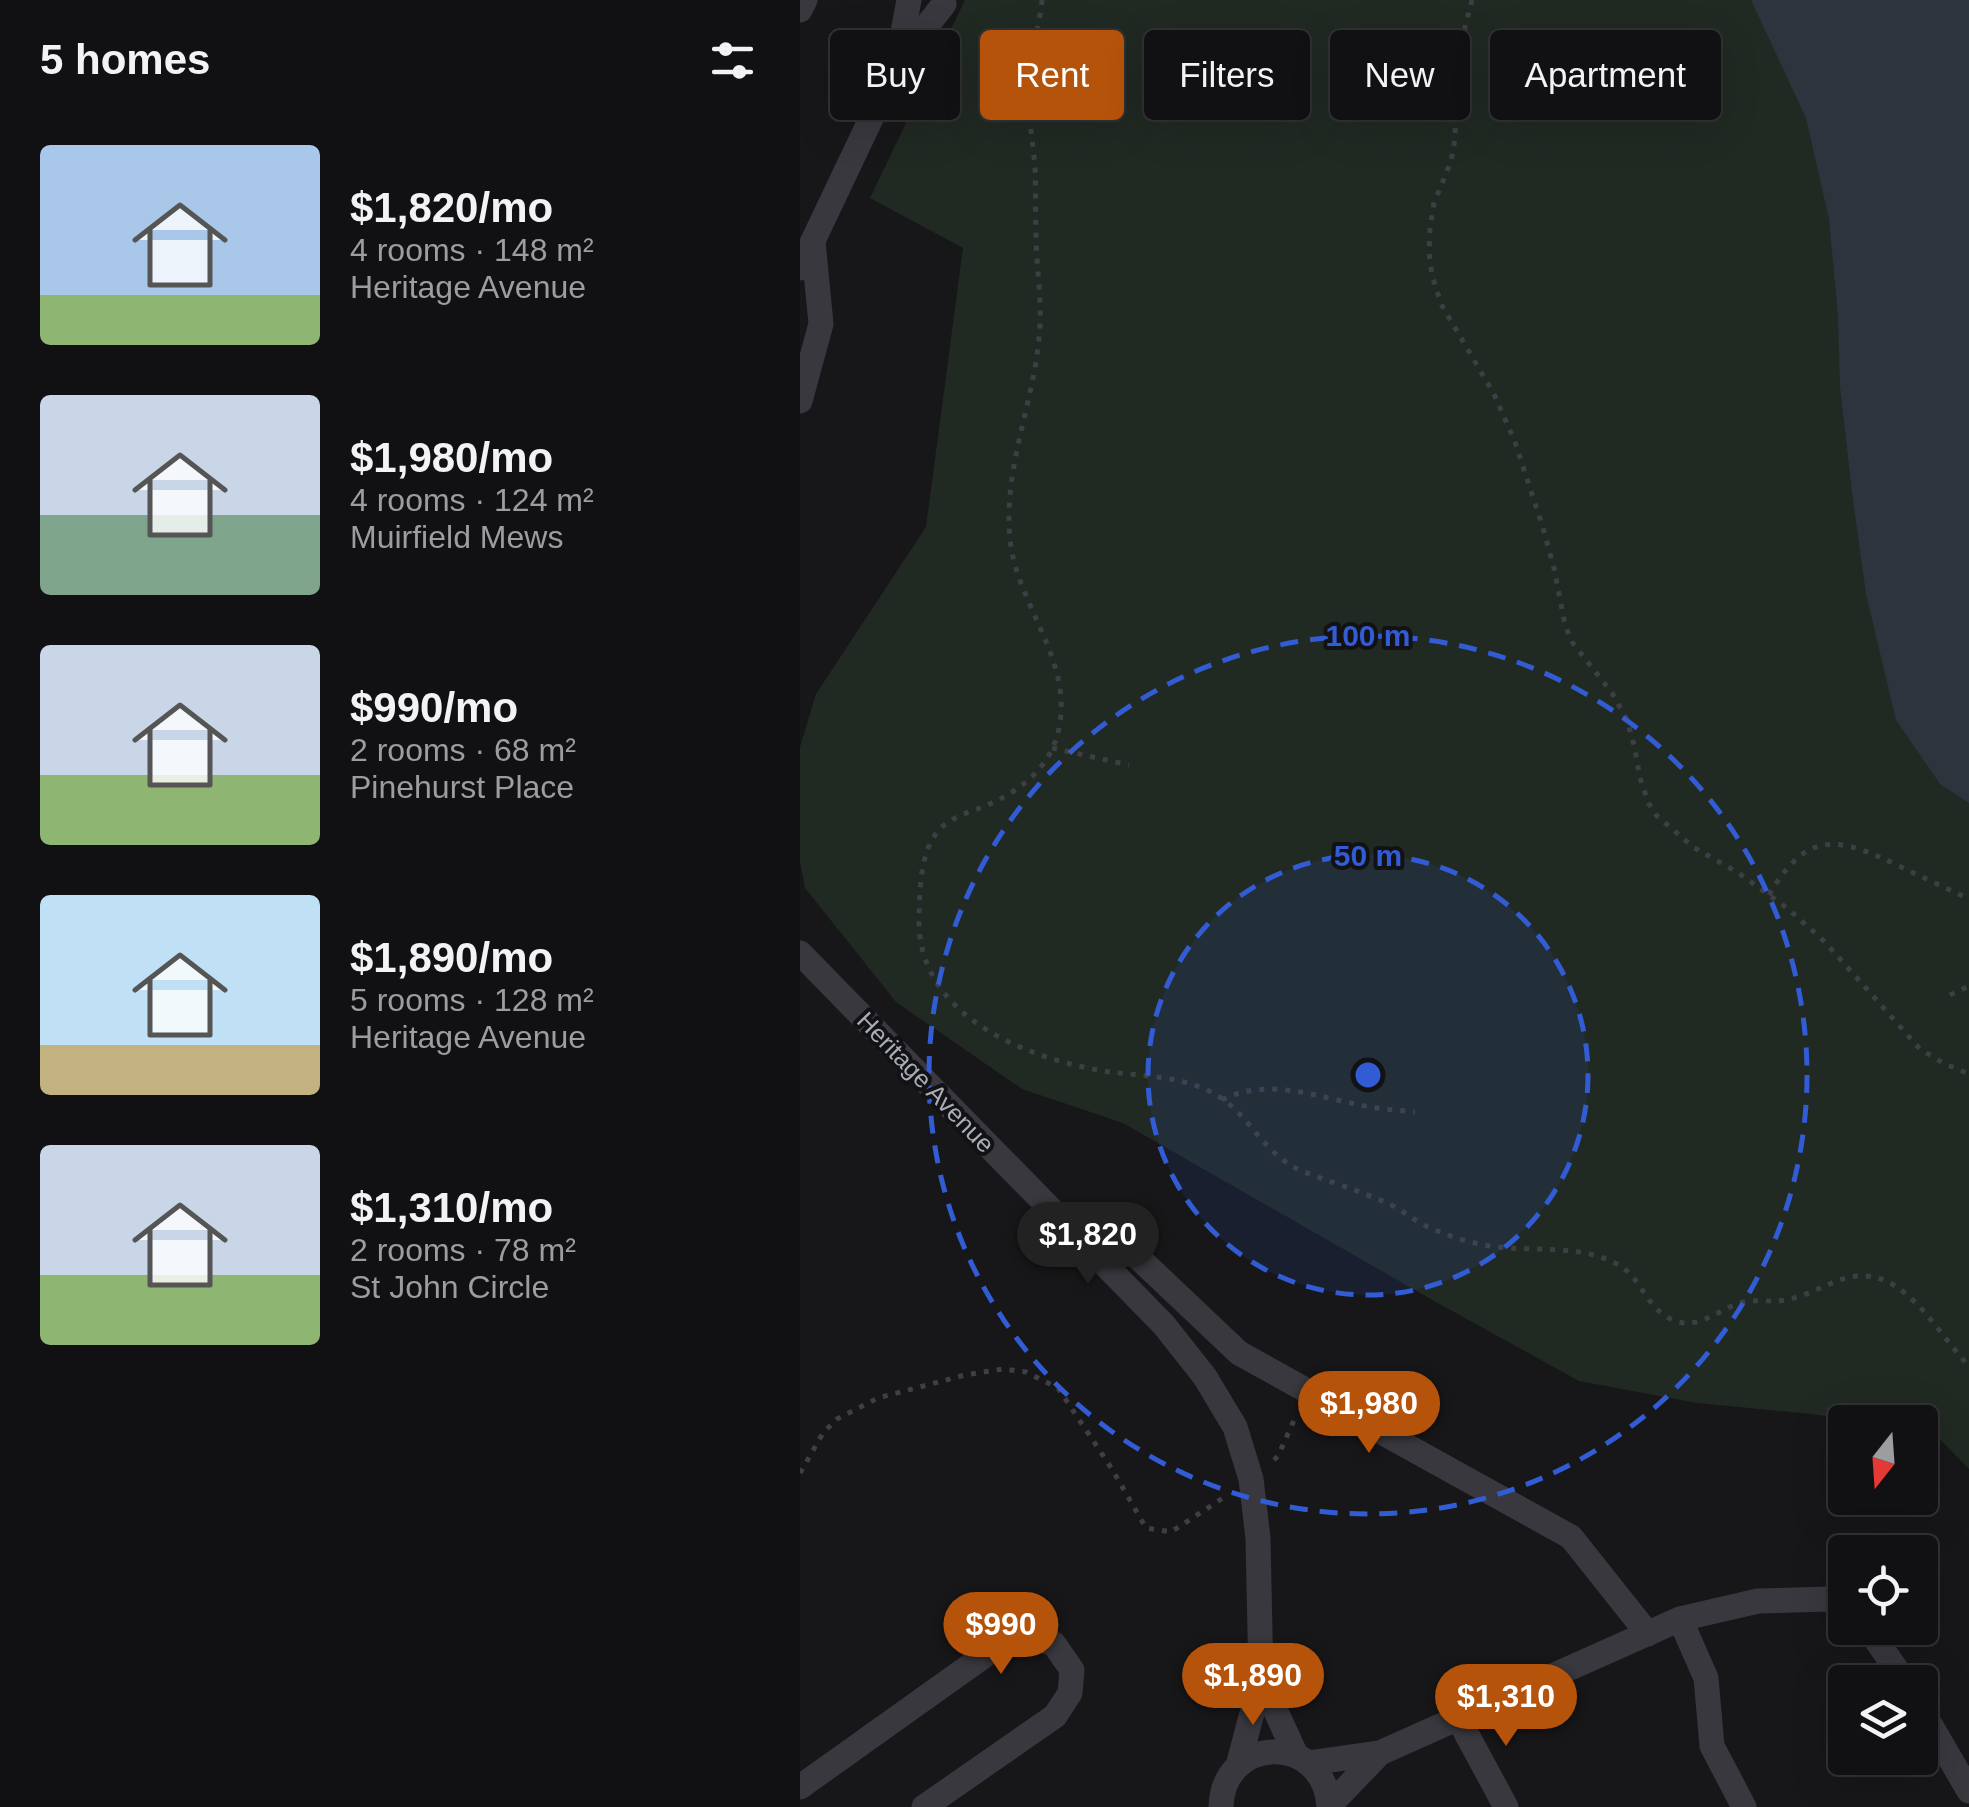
<!DOCTYPE html>
<html lang="en">
<head>
<meta charset="utf-8">
<style>
  body { margin:0; font-family:Helvetica,sans-serif; background:#1a1a1c; color:#f1f3f6; height:100vh; display:flex; flex-direction:column; font-size:38px; white-space:nowrap }
  * { box-sizing:border-box; margin:0 }
  p { font-size:32px; color:#9c9da0 }
  .icon { flex:none; width:55px; height:55px; fill:none; stroke:currentColor; stroke-width:2; stroke-linecap:round; stroke-linejoin:round }
  .map { position:relative; flex:1; overflow:hidden }
  .sheet { display:flex; flex-direction:column; background:#111113; width:800px }
  .sheet>* { flex:none }
  .top-card { position:absolute; left:30px; top:30px; width:950px; height:90px; display:flex; gap:20px }
  .needle { width:65px; rotate:197deg }
  .tools { position:absolute; left:1028px; top:1405px; display:grid; gap:20px }
  .tools a { display:grid; place-items:center; width:110px; height:110px; border-radius:10px; background:#111113; box-shadow:0 10px 40px #0002,0 0 0 2px #303133; font-size:50px }
  .price { position:absolute; translate:-50% -85px; padding:0 22px; border-radius:35px; background:#b45309; color:#fff; font-size:32px; line-height:65px; filter:drop-shadow(0 2px 5px #0008) }
  .price::after { content:''; position:absolute; left:50%; top:60px; width:30px; height:22px; margin-left:-15px; background:inherit; clip-path:polygon(0 0,100% 0,50% 100%) }
  .price.selected { background:#222; color:#fff }
  ul { padding:0; list-style:none }
  li { display:flex; align-items:center; gap:30px; height:250px; padding:0 40px }
  li span { display:grid; place-items:center; flex:none; width:280px; height:200px; border-radius:10px; color:#555 }
  li>.icon { margin-inline-start:auto }
  span .icon { width:120px; height:120px; fill:#fffc; stroke-width:1 }
  li b { font-size:42px }
  h2 { display:flex; justify-content:space-between; align-items:center; height:120px; padding:0 40px; font-size:42px }
  .chip { padding:0 35px; border-radius:10px; background:#111113; box-shadow:0 10px 40px #0002,0 0 0 2px #303133; font-size:35px; line-height:90px }
  .chip.selected { background:#b45309; color:#fff }
  main { display:flex; flex:1; min-height:0 }
  .map>svg:first-child { display:block }
</style>
</head>
<body>
<main>
<section class="sheet">
<h2>5 homes<svg class="icon" aria-label="filters" viewBox="0 0 24 24"><path d="M4 7h16M4 17h16"/><circle cx="9" cy="7" r="2"/><circle cx="15" cy="17" r="2"/></svg></h2>
<ul>
<li><span style="background:linear-gradient(#a9c7e8 75%,#8fb573 0)"><svg class="icon" aria-label="home" viewBox="0 0 24 24"><path d="M3 11l9-7 9 7M6 9v11h12V9"/></svg></span><div><b>$1,820/mo</b><p>4 rooms · 148 m²</p><p>Heritage Avenue</p></div></li>
<li><span style="background:linear-gradient(#c9d6e8 60%,#7fa58c 0)"><svg class="icon" aria-label="home" viewBox="0 0 24 24"><path d="M3 11l9-7 9 7M6 9v11h12V9"/></svg></span><div><b>$1,980/mo</b><p>4 rooms · 124 m²</p><p>Muirfield Mews</p></div></li>
<li><span style="background:linear-gradient(#c9d6e8 65%,#8fb573 0)"><svg class="icon" aria-label="home" viewBox="0 0 24 24"><path d="M3 11l9-7 9 7M6 9v11h12V9"/></svg></span><div><b>$990/mo</b><p>2 rooms · 68 m²</p><p>Pinehurst Place</p></div></li>
<li><span style="background:linear-gradient(#bfe0f5 75%,#c2b280 0)"><svg class="icon" aria-label="home" viewBox="0 0 24 24"><path d="M3 11l9-7 9 7M6 9v11h12V9"/></svg></span><div><b>$1,890/mo</b><p>5 rooms · 128 m²</p><p>Heritage Avenue</p></div></li>
<li><span style="background:linear-gradient(#c9d6e8 65%,#8fb573 0)"><svg class="icon" aria-label="home" viewBox="0 0 24 24"><path d="M3 11l9-7 9 7M6 9v11h12V9"/></svg></span><div><b>$1,310/mo</b><p>2 rooms · 78 m²</p><p>St John Circle</p></div></li>
</ul>
</section>
<div class="map">
<svg width="1169" height="1807" viewBox="0 0 1169 1807">
  <rect width="100%" height="100%" fill="#171719"/>
  <path fill="#212923" d="M165 0H1169V1469L1135 1434 1120 1432V1422H1064L1012 1414 897 1403 779 1381 636 1302 323 1123 222 1089 96 1002 5 888 0 861V747L16 694 126 527 163 248 70 198Z"/>
  <path fill="#2d343d" d="M951 0H1169V803L1140 784 1096 720 1066 594 1052 492 1040 387 1038 316 1029 219 1006 118Z"/>
  <g fill="none" stroke-linecap="round" stroke-linejoin="round">
    <path stroke="#3e3f45" stroke-width="5" stroke-dasharray="5 8" stroke-linecap="butt" d="M242 0C239 30 229 59 229 89 228 116 233 142 235 168 236 198 235 229 237 259 239 285 242 312 239 338 233 405 203 470 210 539 216 602 270 657 260 722 254 767 219 793 180 808 166 813 150 818 140 829 120 850 120 888 119 915 115 1016 226 1059 310 1072 343 1076 378 1076 409 1091 448 1109 460 1153 502 1171 530 1182 560 1191 587 1203 601 1209 612 1219 626 1226 643 1234 661 1240 679 1244 724 1254 769 1242 813 1262 841 1274 843 1303 867 1317 895 1334 915 1311 940 1303 955 1298 970 1303 985 1300 1025 1293 1050 1261 1092 1284 1124 1303 1144 1340 1169 1366
      M672 0 657 58 655 139 651 161 634 203 630 228 629 252 632 275 641 304 694 394 715 442 743 528 754 568 765 625 772 642 812 693 827 720 834 745 840 778 849 804 857 816 893 847 937 872 987 908 1025 942 1120 1049 1143 1063 1169 1074
      M252 748 329 765
      M969 895C1007 830 1037 836 1099 866 1122 877 1146 888 1169 899
      M1150 995 1169 986
      M422 1100C466 1077 515 1096 560 1105 578 1109 596 1110 615 1112
      M474 1460 478 1456 496 1416
      M0 1473 23 1433 37 1419 78 1398 165 1375 203 1369 226 1372 258 1388 312 1469 346 1528 371 1532 426 1496"/>
    <path stroke="#38383e" stroke-width="25" d="M0 10 5 0
      M98 59 109 0
      M0 268 97 64 144 4
      M0 401 21 324 13 241
      M0 953 364 1325 405 1377 435 1427 451 1479 458 1538 461 1679 438 1766
      M325 1245 439 1353 771 1537 848 1634
      M880 1619 906 1678 912 1746 944 1807
      M1068 1628 1105 1682
      M461 1679 496 1755
      M1120 1707 1169 1791
      M658 1718 706 1807
      M509 1763 580 1753 880 1619 958 1601 1029 1599 1045 1610
      M0 1787 195 1648 226 1635 254 1644 272 1670 270 1693 255 1716 124 1807
      M529 1806 580 1753
      M421 1807C423 1734 525 1733 529 1807"/>
  </g>
  <circle cx="568" cy="1075" r="220" fill="#325cd3" fill-opacity=".12"/>
  <g fill="none" stroke="#325cd3" stroke-width="5" stroke-dasharray="18 12">
    <circle cx="568" cy="1075" r="220"/>
    <circle cx="568" cy="1075" r="439"/>
  </g>
  <g text-anchor="middle" stroke-width="8" stroke-linejoin="round" paint-order="stroke">
    <g font-size="25" fill="#a9acb8" stroke="#121214">
      <text transform="translate(126 1082) rotate(46)" y="9">Heritage Avenue</text>
    </g>
  </g>
  <circle cx="568" cy="1075" r="15" fill="#325cd3" stroke="#121214" stroke-width="5"/>
  <g font-size="30" text-anchor="middle" font-weight="bold" fill="#325cd3" stroke="#121214" stroke-width="8" stroke-linejoin="round" paint-order="stroke">
    <text x="568" y="646">100 m</text>
    <text x="568" y="866">50 m</text>
  </g>
</svg>
<div class="tools">
<a><svg class="needle" viewBox="-14 -14 28 28"><path d="M0-13l5 13h-10z" fill="#e53935"/><path d="M0 13l5-13h-10z" fill="#9c9da0"/></svg></a>
<a><svg class="icon" aria-label="locate" viewBox="0 0 24 24"><circle cx="12" cy="12" r="6"/><path d="M12 2v4M12 18v4M2 12h4M18 12h4"/></svg></a>
<a><svg class="icon" aria-label="layers" viewBox="0 0 24 24"><path d="M12 4l9 5-9 5-9-5zM3 14l9 5 9-5"/></svg></a>
</div>
<b class="price selected" style="left:288px;top:1287px">$1,820</b>
<b class="price" style="left:569px;top:1456px">$1,980</b>
<b class="price" style="left:201px;top:1677px">$990</b>
<b class="price" style="left:453px;top:1728px">$1,890</b>
<b class="price" style="left:706px;top:1749px">$1,310</b>
<div class="top-card">
<a class="chip">Buy</a>
<a class="chip selected">Rent</a>
<a class="chip">Filters</a>
<a class="chip">New</a>
<a class="chip">Apartment</a>
</div>
</div>
</main>
</body>
</html>
